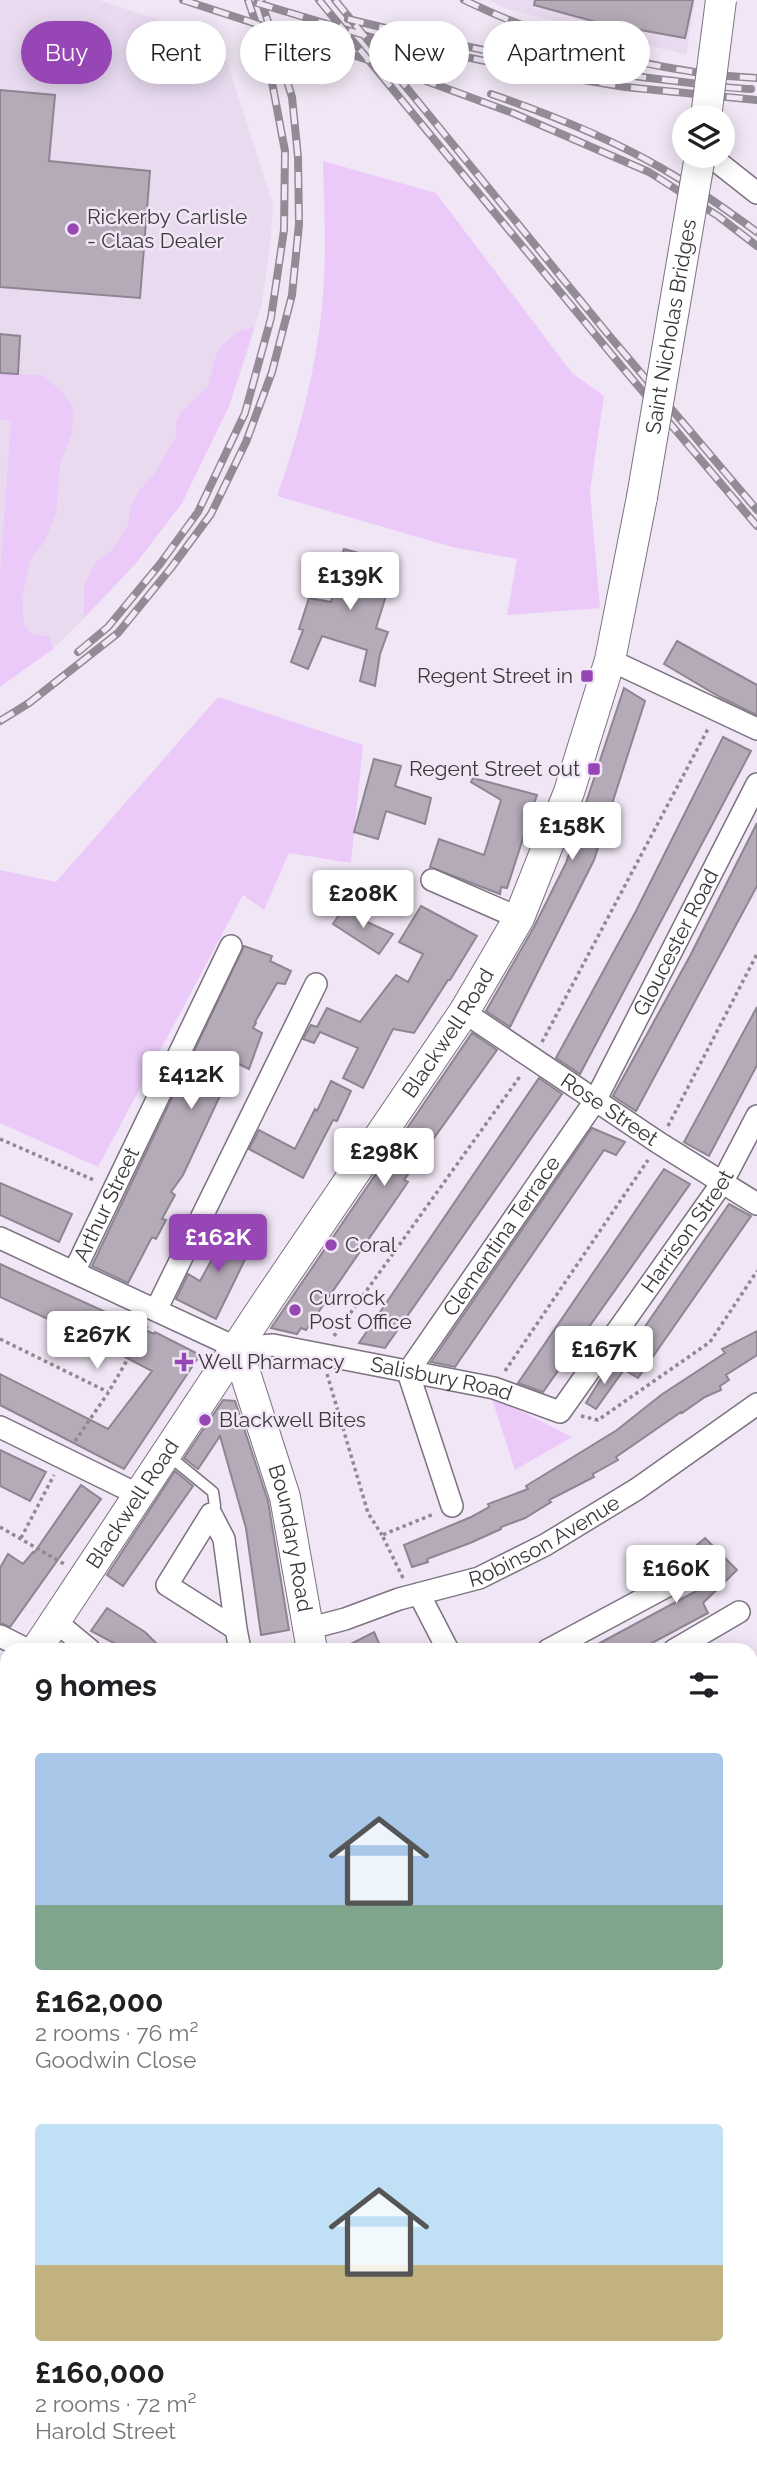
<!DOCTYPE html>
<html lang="en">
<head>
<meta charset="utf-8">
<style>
  body { margin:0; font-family:Raleway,sans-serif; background:#f2f2f2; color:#202124; height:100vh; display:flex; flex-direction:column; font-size:26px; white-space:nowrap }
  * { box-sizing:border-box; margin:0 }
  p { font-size:23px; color:#757577 }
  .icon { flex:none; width:38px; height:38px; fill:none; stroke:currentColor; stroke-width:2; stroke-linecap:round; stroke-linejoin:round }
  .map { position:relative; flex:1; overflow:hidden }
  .sheet { position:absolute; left:0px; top:1643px; width:758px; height:842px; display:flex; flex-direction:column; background:#fff; border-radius:21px 21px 0 0; box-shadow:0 4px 18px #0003 }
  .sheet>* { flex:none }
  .guide { position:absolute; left:21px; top:21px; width:716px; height:63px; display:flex; gap:14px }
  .buttons { position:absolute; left:672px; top:105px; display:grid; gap:14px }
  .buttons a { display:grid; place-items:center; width:63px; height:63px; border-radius:50%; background:#fff; box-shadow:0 4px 18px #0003; font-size:35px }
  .price { position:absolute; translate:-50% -60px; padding:0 16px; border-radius:7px; background:#fff; color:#222; font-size:23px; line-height:46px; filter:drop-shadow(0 2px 4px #0008) }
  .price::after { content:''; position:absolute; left:50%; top:42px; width:21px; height:16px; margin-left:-10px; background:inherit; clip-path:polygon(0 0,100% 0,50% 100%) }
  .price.active { background:#9746b6; color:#fff }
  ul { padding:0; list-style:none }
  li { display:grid; align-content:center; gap:14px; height:371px; padding:0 35px }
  li span { display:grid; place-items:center; height:217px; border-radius:7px; color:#555 }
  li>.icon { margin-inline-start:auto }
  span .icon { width:126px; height:126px; fill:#fffc; stroke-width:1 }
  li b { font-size:30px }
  h2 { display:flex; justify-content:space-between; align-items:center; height:84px; padding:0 35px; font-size:30px }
  .tag { padding:0 24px; border-radius:32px; background:#fff; box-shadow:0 4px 18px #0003; font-size:24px; line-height:63px }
  .tag.active { background:#9746b6; color:#fff }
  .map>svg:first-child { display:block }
</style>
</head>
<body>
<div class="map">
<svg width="757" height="2484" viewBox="0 0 757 2484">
  <rect width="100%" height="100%" fill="#f0e6f5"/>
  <path fill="#e9daf0" d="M0 0H99L220 40 273 205 271 237 262 303 244 363 229 406 182 503 137 562 97 605 53 649 0 687Z
    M490 0H695L686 55 504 8Z
    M757 1653V2166L751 2169V1656Z"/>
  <path fill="#ebcafa" d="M323 161 436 193 572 373 604 396 590 491 600 608 507 615 517 559 452 547 277 496C302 426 320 354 324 280 326 240 324 200 323 161Z
    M254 327 229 406 182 503 137 562 84 618V587L95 563 113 549 128 525 131 506 139 491 154 474 176 437V423L180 413 208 386 216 355 221 347 237 332Z
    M0 373 43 375 62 392 73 408 72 434 60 464 56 514 44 542 30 561 22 597 24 625 33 635 49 636 53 649 0 687V574L11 421 0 419Z
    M218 697 363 745 351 863 289 853 264 910 243 895 98 1167 0 1123V870L56 882Z
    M491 1396 572 1437 515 1470Z
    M757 1850V1940L751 1943V1888L754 1886 751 1878V1853Z"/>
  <path fill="#b4aab8" stroke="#8e8592" stroke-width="2" d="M535 0H693L685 38 596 22 534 5Z
    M0 90 55 95 49 161 150 171 140 298 0 287Z
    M0 334 20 336 18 374 0 373Z
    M344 549 396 563 376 628 388 632 380 654 375 686 360 681 367 650 322 636 308 669 291 662 303 630 299 629 309 598 331 602 342 569 337 568Z
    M677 641 757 685V715L720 697 664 664Z
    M624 688 645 701 594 860 510 1027 486 1011 534 927 566 863Z
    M723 737 751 751 580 1074 556 1058 636 911Z
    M374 759 401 766 395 786 431 798 425 824 386 811 378 839 354 832Z
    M473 778 537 795 507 888 501 887 500 894 430 867 439 839 484 855 501 800 471 782Z
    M757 823V886L636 1111 613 1096 690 956Z
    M421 906 477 936 450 980H448L414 1033 393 1029 363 1088 343 1078 358 1048 320 1032 314 1043 303 1039 311 1025 317 1027 327 1008 360 1022 396 975 408 982 423 954 399 942Z
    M344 907 366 919 365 921 393 934 379 954 333 924Z
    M244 946 272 956 270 961 291 971 285 984 277 983 255 1022 256 1023 253 1028 262 1033 249 1069 239 1064 218 1100 183 1175 171 1192 175 1195 162 1219 166 1220 156 1239 152 1237 128 1283 92 1266Z
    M757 1007V1065L709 1156 684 1142Z
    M472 1033 497 1050 404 1180 408 1182 306 1330 301 1328 297 1334 271 1328Z
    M539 1078 562 1094 385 1348 359 1343Z
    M331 1081 351 1091 337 1121 333 1120 303 1178 249 1149 259 1130 295 1149 315 1109 317 1111Z
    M592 1128 625 1142 616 1155 604 1150 455 1367 431 1362Z
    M664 1169 690 1184 543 1392 518 1383Z
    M0 1183 72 1214 59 1242 0 1215Z
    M729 1204 751 1216 638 1378 618 1366Z
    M231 1225 256 1237 216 1319 176 1299 188 1274 200 1281Z
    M0 1264 154 1334 155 1332 200 1355 124 1469 0 1405V1374L108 1429 152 1371 85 1336 0 1297Z
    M757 1331V1355L726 1375 729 1380 720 1386 721 1390 705 1397 682 1413 681 1412 616 1457 618 1460 593 1474 594 1477 549 1500 551 1502 525 1518 501 1527V1529L470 1543 427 1559 428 1562 412 1567 404 1545 471 1517 489 1507 488 1504 528 1489 526 1486 617 1430 661 1395 725 1353 722 1349Z
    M610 1364 623 1371 596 1409 586 1403Z
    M223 1400 235 1401 268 1501 289 1630 261 1635 246 1528 220 1436 198 1469 184 1458Z
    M0 1450 46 1472 30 1501 0 1486Z
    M175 1471 193 1486 123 1586 107 1575Z
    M81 1485 101 1499 10 1627 0 1623V1568L8 1554 23 1564 33 1552 34 1553Z
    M705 1538 737 1570 703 1603 708 1613 639 1650H587L713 1582 686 1554Z
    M107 1608 145 1632 163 1650H127L91 1631Z
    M374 1632 382 1650H339Z"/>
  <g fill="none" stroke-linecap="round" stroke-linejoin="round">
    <defs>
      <path id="lane" d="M169 1456 213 1492 215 1506 211 1514
        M751 1694 757 1691
        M751 1717 757 1716
        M0 1886 7 1873"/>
      <g id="street">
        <path d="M710 156 757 193"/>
        <path d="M610 660 757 729"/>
        <path d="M432 880 519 918"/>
        <path id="s1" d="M464 1012 659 1143 757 1204"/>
        <path id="s2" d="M0 1238 237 1348 273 1345 494 1388 560 1412 722 1183 757 1116"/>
        <path id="s3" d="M74 1272 231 946"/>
        <path d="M156 1310 316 984"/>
        <path d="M0 1427 139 1495"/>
        <path id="s4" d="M452 1506 408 1372 595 1101 757 784"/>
        <path d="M419 1594 448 1650"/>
        <path d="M55 1621 90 1650"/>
        <path d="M236 1629 224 1539 211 1514 167 1585 236 1629 240 1650"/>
        <path id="s5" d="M307 1629 345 1619 399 1599 479 1578 545 1545 637 1489 757 1404"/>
        <path d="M0 1636 28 1650"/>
        <path d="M548 1650 686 1576"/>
        <path d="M674 1650 739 1612"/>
        <path d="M0 2212 7 2267"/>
        <path d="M0 2386 7 2383"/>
        <path d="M519 2478 521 2484"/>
        <path d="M261 2484 279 2478"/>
      </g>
      <g id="secondary">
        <path id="s6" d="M237 1348 285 1497 312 1650"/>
        <path id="s7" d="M36 1650 268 1300 464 1012 519 918 569 792 610 660 642 497"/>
        <path d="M0 1709 7 1698"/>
        <path d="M594 2478 599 2484"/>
      </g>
    </defs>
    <use href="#lane" stroke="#7c7280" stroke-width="13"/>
    <use href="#street" stroke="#7c7280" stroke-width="24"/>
    <use href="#secondary" stroke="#7c7280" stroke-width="32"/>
    <path stroke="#908993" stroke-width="3.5" stroke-dasharray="3.5 3.5" stroke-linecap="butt" d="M542 1042 709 727
      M668 1126 757 954
      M0 1139 96 1181
      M334 1336 521 1075
      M0 1339 108 1392
      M505 1371 648 1160
      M327 1374 368 1513 382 1535
      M581 1416 598 1420 710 1342 757 1271
      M75 1441 108 1393 147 1326
      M0 1527 66 1565
      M21 1538 54 1475
      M403 1578 382 1535 434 1514
      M751 1956 757 1953
      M751 2404 757 2400
      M638 2484 645 2478"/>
    <use href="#lane" stroke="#fff" stroke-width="10"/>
    <use href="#street" stroke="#fff" stroke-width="21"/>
    <use href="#secondary" stroke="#fff" stroke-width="30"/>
    <defs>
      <path id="rail" d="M183 0 368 60
        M319 0 622 367 757 526
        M335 0 607 333 757 510
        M464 0C556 44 654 73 757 78
        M257 3 374 38 553 75 625 87 757 100
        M348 19C453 45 559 68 666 80 695 83 723 88 751 89
        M391 68 513 113 649 172 718 216 757 246
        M491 94C549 114 610 138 663 169 696 188 727 210 757 232
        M78 652 108 627 160 564 198 512 245 413 271 318 284 230 285 151 267 56 248 0
        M0 721 29 703 118 633 171 568 211 514 246 442 272 372 292 295 299 224 298 157 292 97 261 0"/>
    </defs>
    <use href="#rail" stroke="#928b96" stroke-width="8"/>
    <use href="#rail" stroke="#f0e6f5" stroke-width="5" stroke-dasharray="16" stroke-linecap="butt"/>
    <defs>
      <g id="secondary-bridge">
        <path d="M706 117 721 0"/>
        <path id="s8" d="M642 497 700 156"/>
      </g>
    </defs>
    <use href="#secondary-bridge" stroke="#7c7280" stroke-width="32" stroke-linecap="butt"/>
    <use href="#secondary-bridge" stroke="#fff" stroke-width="30"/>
  </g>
  <g fill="#9746b6" stroke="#f0e6f5" stroke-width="2.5">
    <circle cx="73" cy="229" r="7"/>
    <rect x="580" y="669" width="14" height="14" rx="3.5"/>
    <rect x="587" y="762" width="14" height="14" rx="3.5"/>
    <circle cx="331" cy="1245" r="7"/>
    <circle cx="295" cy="1310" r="7"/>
    <path d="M180.5 1351.5h7v7h7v7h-7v7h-7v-7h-7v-7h7z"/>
    <circle cx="205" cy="1420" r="7"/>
  </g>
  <g text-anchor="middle" stroke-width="5" stroke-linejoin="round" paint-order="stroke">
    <g font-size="21" fill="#3c383e" stroke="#f0e6f5" text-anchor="start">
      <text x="87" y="224">Rickerby Carlisle<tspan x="87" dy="24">- Claas Dealer</tspan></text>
      <text x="573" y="683" text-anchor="end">Regent Street in</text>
      <text x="580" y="776" text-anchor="end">Regent Street out</text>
      <text x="345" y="1252">Coral</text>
      <text x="309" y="1305">Currock<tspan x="309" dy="24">Post Office</tspan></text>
      <text x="198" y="1369">Well Pharmacy</text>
      <text x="219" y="1427">Blackwell Bites</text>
    </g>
    <g font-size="21" fill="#3c383e" stroke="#f0e6f5">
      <text dy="7" stroke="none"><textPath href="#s8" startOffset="173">Saint Nicholas Bridges</textPath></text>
      <text dy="7" stroke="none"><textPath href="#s4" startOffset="648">Gloucester Road</textPath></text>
      <text dy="7" stroke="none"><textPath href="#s7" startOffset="742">Blackwell Road</textPath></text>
      <text dy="7" stroke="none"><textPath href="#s1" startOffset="175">Rose Street</textPath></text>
      <text dy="7" stroke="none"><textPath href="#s3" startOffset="75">Arthur Street</textPath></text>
      <text dy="7" stroke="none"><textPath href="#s2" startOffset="814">Harrison Street</textPath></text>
      <text dy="7" stroke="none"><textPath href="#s4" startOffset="306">Clementina Terrace</textPath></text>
      <text dy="7" stroke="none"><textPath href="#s2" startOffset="469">Salisbury Road</textPath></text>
      <text dy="7" stroke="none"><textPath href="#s7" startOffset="175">Blackwell Road</textPath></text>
      <text dy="7" stroke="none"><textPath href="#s6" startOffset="198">Boundary Road</textPath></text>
      <text dy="7" stroke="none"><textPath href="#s5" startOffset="254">Robinson Avenue</textPath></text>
    </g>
  </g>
</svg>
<div class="buttons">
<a><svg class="icon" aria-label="layers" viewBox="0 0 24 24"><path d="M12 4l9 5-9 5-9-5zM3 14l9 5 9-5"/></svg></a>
</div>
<b class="price" style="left:350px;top:612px">£139K</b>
<b class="price" style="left:572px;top:862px">£158K</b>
<b class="price" style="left:363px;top:930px">£208K</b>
<b class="price" style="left:191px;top:1111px">£412K</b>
<b class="price" style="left:384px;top:1188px">£298K</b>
<b class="price active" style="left:218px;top:1274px">£162K</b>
<b class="price" style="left:97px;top:1371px">£267K</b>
<b class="price" style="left:604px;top:1386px">£167K</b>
<b class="price" style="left:676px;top:1605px">£160K</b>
<div class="guide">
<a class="tag active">Buy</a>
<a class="tag">Rent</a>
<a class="tag">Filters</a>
<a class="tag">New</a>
<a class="tag">Apartment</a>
</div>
<section class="sheet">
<h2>9 homes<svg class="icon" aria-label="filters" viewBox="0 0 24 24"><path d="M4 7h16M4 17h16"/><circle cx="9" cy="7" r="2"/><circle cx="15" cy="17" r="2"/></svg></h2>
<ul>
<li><span style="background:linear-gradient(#a9c7e8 70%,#7fa58c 0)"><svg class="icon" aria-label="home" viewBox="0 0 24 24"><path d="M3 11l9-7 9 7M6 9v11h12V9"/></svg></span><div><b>£162,000</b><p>2 rooms · 76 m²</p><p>Goodwin Close</p></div></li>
<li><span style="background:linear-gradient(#bfe0f5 65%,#c2b280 0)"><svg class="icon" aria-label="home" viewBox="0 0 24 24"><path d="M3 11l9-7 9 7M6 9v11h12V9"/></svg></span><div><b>£160,000</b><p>2 rooms · 72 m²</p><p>Harold Street</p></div></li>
</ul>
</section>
</div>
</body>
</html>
